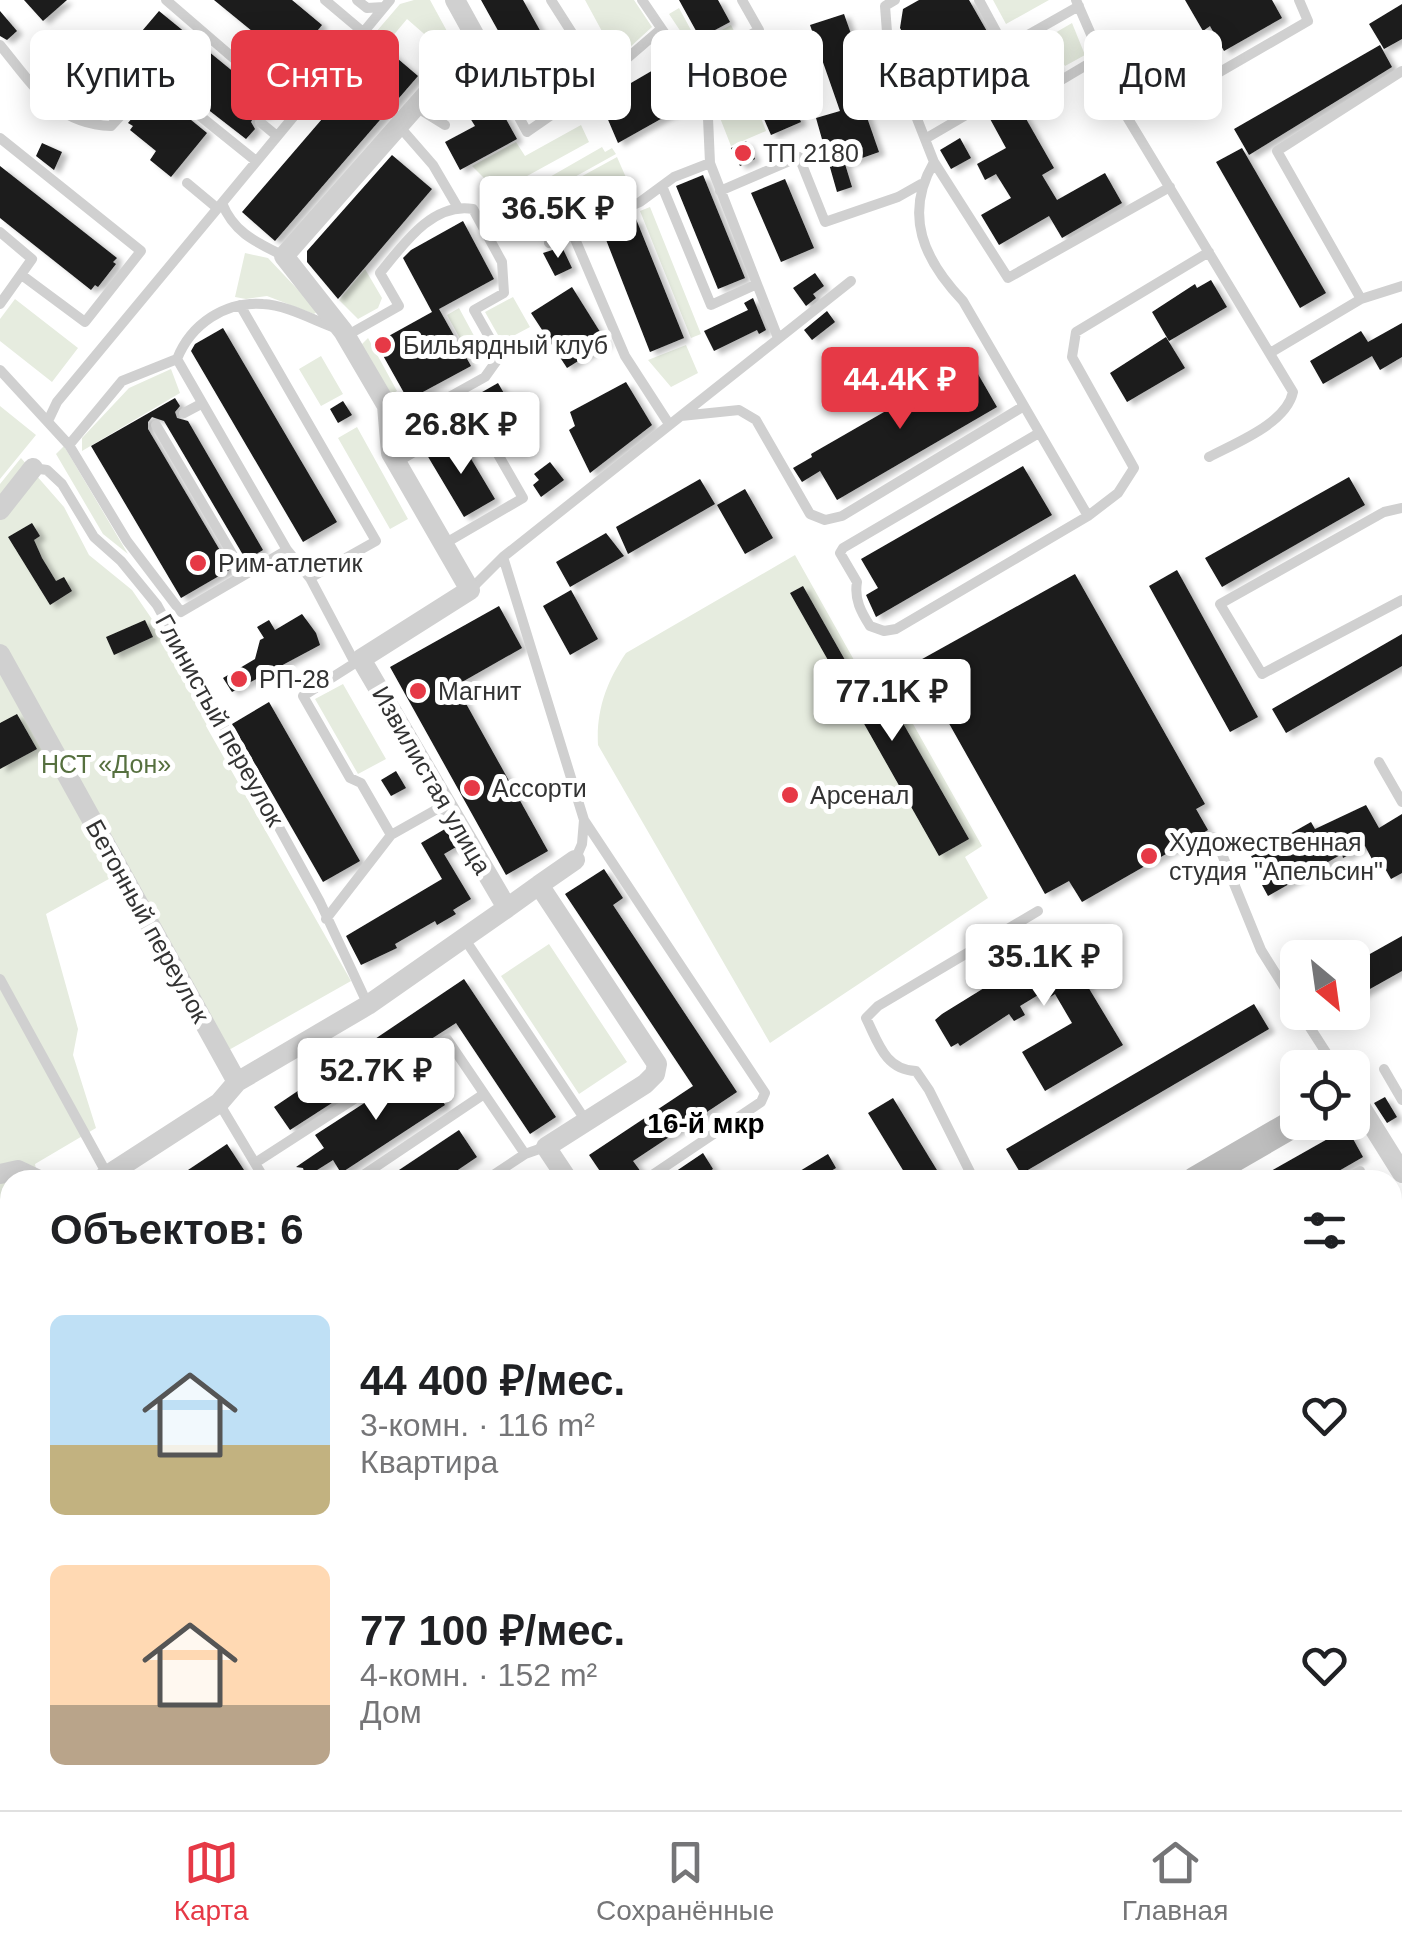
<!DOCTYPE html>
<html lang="ru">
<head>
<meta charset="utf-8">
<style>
  body { margin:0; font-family:Arial,sans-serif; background:#f6f6f6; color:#202124; height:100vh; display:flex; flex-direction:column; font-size:38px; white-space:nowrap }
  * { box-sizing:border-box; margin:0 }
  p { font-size:32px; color:#757577 }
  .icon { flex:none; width:55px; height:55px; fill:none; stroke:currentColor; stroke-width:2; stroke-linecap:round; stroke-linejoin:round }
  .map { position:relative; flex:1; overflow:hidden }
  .panel { position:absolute; left:0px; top:1170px; width:1402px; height:640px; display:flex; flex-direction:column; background:#fff; border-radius:30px 30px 0 0; box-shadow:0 5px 25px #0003 }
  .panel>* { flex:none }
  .guide { position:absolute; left:30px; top:30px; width:1342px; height:90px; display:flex; gap:20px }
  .needle { width:65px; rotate:151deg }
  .fabs { position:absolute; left:1280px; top:940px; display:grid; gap:20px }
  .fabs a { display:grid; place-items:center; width:90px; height:90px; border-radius:15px; background:#fff; box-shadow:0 5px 25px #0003; font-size:50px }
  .price { position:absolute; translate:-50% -85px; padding:0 22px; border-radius:10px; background:#fff; color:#222; font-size:32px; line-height:65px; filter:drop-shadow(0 2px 5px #0008) }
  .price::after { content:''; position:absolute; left:50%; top:60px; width:30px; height:22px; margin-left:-15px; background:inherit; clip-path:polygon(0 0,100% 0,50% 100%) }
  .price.selected { background:#e63946; color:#fff }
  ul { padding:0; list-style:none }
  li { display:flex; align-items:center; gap:30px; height:250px; padding:0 50px }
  li span { display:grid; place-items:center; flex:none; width:280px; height:200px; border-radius:15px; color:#555 }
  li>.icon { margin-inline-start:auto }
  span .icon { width:120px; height:120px; fill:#fffc; stroke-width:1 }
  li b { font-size:42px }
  h2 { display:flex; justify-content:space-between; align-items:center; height:120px; padding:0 50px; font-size:42px }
  .pill { padding:0 35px; border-radius:15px; background:#fff; box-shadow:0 5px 25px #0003; font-size:35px; line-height:90px }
  .pill.selected { background:#e63946; color:#fff }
  .tab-bar { display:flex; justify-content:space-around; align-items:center; height:140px; border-top:2px solid #e0e0e0; background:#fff; font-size:28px; color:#757577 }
  .tab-bar a { display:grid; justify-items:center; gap:5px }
  .tab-bar .selected { color:#e63946 }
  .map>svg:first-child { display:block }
</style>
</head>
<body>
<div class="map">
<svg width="1402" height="1810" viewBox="0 0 1402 1810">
  <defs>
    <filter id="shadow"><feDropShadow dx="6" dy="3.5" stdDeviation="2.5" flood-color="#0004"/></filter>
  </defs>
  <rect width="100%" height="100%" fill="#fff"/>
  <path fill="#e6ecdf" d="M414 0H430L454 44 446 53 407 19 382 49 370 39 400 4Z
    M585 0H634L652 27 617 59Z
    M993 0H1049L1006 24Z
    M679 8 698 43 731 25 735 33 699 53 693 50 669 14Z
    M1072 23 1085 55 1065 66 1048 37Z
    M763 38 781 88 795 94 799 101 761 118 766 131 731 146 704 77 706 68Z
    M476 62 494 94 466 109 460 98 470 83 463 70Z
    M440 85 457 101 444 117 424 104Z
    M581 125 589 142 498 192 472 166 516 142 525 156Z
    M602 147 605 152 612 148 616 154 553 189 548 178Z
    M617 157 631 189 569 220 555 191Z
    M540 182 547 197 501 229C498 202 519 195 540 182Z
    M650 207 701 334 691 338 640 211Z
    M245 253 268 258 318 311 314 314 267 296 246 299 235 297Z
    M365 269 382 298 378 308 358 319 339 300Z
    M513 297 530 327 502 342 485 312Z
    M15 299 78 348 52 382 0 341V319Z
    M459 308 486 358 474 364 447 315Z
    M368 338 397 391 390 395 363 348 362 344Z
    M686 345 698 373 671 387 648 360Z
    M321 356 343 394 321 406 299 369Z
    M171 369 180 393 82 451V438L129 388Z
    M0 406 36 435 0 479Z
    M357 427 408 519 390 529 338 438Z
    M64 446 128 554 103 534 56 454Z
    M21 458 64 507 89 555 132 590 169 644 208 718 206 726 351 981 227 1051 125 870 46 914 78 1029 73 1055 96 1128 35 1164 38 1180H10V1548L0 1531V484Z
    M795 555 886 717 904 708 982 846 965 857 988 898 770 1043 598 745C596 710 607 681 626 653Z
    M343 684 386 759 358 774 315 699Z
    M549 944 627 1062 579 1094 501 976Z
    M1402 1272V1435L1393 1440V1277Z"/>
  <path fill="#1a1a1a" filter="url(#shadow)" d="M24 0H67L43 21Z
    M214 0H292L322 25 291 63Z
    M481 0H523L571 86 539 104Z
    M679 0H718L730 22 700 38Z
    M919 0H969L1004 61 1041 41 1058 70 1013 96 1054 168 1042 175 1057 200 1105 173 1122 203 1062 238 1049 216 999 245 981 215 1011 198 996 174 985 180 977 164 1006 148 989 117 999 111 986 89 974 96 972 93 935 114 924 98 916 85 928 78 900 28 903 9Z
    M1185 0H1272L1282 18 1224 51 1210 26 1203 31Z
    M1402 4V39L1384 49 1369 24Z
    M0 11 17 31 7 40 0 36Z
    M159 11 274 105 266 115 254 116 251 122 255 129 246 139 166 77 168 75 131 44Z
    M844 14 868 82 856 86 879 152 845 164 852 187 837 192 816 118 840 111 810 25Z
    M1380 45 1392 67 1249 155 1234 129Z
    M384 47 418 76 275 241 242 212Z
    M655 69 665 76 675 111 618 143 600 101Z
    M158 93 207 133 171 177 150 160 156 151 130 130 133 126 128 123 150 96Z
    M497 103 517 139 460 170 445 142 475 126 470 118Z
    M794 106 801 122 771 135 764 119Z
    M960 138 971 158 951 169 940 150Z
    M746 141 755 159 740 166 731 148Z
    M42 143 62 152 54 170 36 156Z
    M1242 148 1326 293 1300 308 1216 162Z
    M392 155 432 189 338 299 307 262V251Z
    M0 166 117 258 113 262 116 264 98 287 95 285 91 290 0 218Z
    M703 175 745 278 718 289 676 186Z
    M785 179 814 248 781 262 751 193Z
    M636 219 684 338 650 352 603 232Z
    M463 221 494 279 439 309 471 366 408 400 376 343 432 312 403 258 411 250Z
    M562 247 572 268 555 276 543 253Z
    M815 273 824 286 813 294 816 298 806 306 793 288Z
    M1211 280 1227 307 1169 341 1152 312 1195 284 1197 288Z
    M572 287 607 343 567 368 531 313Z
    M753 298 766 330 759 334 757 330 714 351 704 331 748 310 744 303Z
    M827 311 835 322 812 340 804 330Z
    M1402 323V357L1380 370 1372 356 1323 384 1310 361 1361 331 1368 342Z
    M223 328 337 522 303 542 191 351 195 344Z
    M1166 337 1185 368 1127 402 1110 373Z
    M971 362 997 407 837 500 820 471 802 482 793 468 812 457 811 454Z
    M626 382 652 425 590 473 569 430 575 426 570 412Z
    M498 383 505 395 481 409 472 408 428 434 424 425Z
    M175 398 180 406 175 412 177 418 188 421 263 550 246 560 164 421 152 417 148 422V429L231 569 181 598 91 446Z
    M343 401 352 415 338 423 330 409Z
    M458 437 495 499 464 517 427 455Z
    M550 462 564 480 541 497 533 485 539 480 534 474Z
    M1023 466 1052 515 876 617 866 595 878 588 861 559Z
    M1349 477 1365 505 1222 587 1205 558Z
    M700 479 715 504 628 554 616 527Z
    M745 489 773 538 745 554 717 505Z
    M32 523 40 536 34 540 42 558 56 581 64 577 72 591 50 605 8 537Z
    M606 533 624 556 570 587 556 562Z
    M1177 570 1258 717 1230 732 1149 586Z
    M1075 574 1205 804 1196 809 1208 830 1082 902 1069 881 1045 894 915 663Z
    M803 586 879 720 896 711 969 839 939 856 790 593Z
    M571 590 598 639 570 655 543 606Z
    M499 606 522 648 462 682 459 691 548 851 506 875 390 667Z
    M302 614 316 633 320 645 232 692 223 678 255 659 260 640 264 638 257 627 269 620 275 630Z
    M145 620 153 637 114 655 106 637Z
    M1402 634V666L1286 733 1272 709Z
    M269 702 360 861 323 882 232 724Z
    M17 714 37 749 0 769V723Z
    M396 771 406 788 391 796 381 780Z
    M1366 805 1379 828 1402 814V873L1391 879 1379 858 1373 861 1365 846 1343 858 1342 854 1268 896 1262 885 1266 883 1251 856 1311 822 1315 829Z
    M445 829 456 847 444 854 471 899 453 910 456 914 437 925 435 921 395 944 397 948 361 965 346 936 442 879 421 843Z
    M604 869 623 898 613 905 737 1092 633 1161 641 1172 636 1180H606L589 1155 693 1086 565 894Z
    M1088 928 1108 956 1079 972 1123 1045 1045 1091 1022 1052 1072 1023 1055 994 1047 999 1043 992 1020 1006 1025 1015 1014 1021 1009 1014 960 1046 958 1043 951 1047 935 1020 942 1014 1010 972 1005 963 1017 956 1022 965Z
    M1402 936V971L1352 999V964Z
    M464 979 556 1117 530 1134 456 1023 290 1130 274 1107Z
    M1254 1004 1269 1029 1021 1174 1006 1149Z
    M420 1067 445 1105 341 1173 333 1160 306 1177 303 1168 296 1167 324 1148 315 1135Z
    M1385 1097 1397 1117 1387 1123 1374 1103Z
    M893 1098 943 1180H909L868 1113Z
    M1347 1128 1363 1157 1323 1180H1255Z
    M459 1130 477 1157 443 1180H384Z
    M227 1144 244 1170 228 1180H173Z
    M703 1153 713 1169 696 1180H663Z
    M828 1154 836 1168 815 1180H785Z"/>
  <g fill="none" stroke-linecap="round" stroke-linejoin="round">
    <path stroke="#d0d0d0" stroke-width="10" d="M166 0 297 113
      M325 0 363 32
      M357 0 367 8 384 7
      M551 0 602 80
      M642 0 689 69 708 118 710 163 778 338
      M895 0 885 6 888 45 934 162 1008 278 1170 187
      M979 0 1005 48 1079 6
      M1076 0 1127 117 1293 392C1286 424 1235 443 1209 457
      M476 38 527 132 602 80 661 29
      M0 45C32 84 55 124 111 126L145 89 159 83 256 161
      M689 69 759 30 742 0
      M1199 84 1308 21 1299 0
      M1036 95 1100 57
      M416 107 445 125
      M260 122 277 136
      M399 126 433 165 457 206
      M0 138 141 251 85 322 23 276
      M925 139 978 108
      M934 162C903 215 924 260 963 301L1088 516
      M187 183 217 208
      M662 186 711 305 757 284
      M720 191 799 157 825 222 898 197 921 184
      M0 232 32 259 0 304
      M549 243 579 229
      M284 256C256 242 234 233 222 203L390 0
      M1361 299 1402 286
      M240 305 376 541 310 578
      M338 329C315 321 287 305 263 304 225 301 191 324 177 359L287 550 310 578 355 663 361 659
      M346 336 399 306 380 273C403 245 432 202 473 209L502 262 504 293 474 310 500 356 485 377 388 431
      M1270 353 1361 299 1277 151 1402 71
      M177 359 122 381 69 445 127 541 181 612 287 550
      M0 370 69 445
      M184 413 201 404
      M681 416 739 410 756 420 810 514 825 520 842 516 1024 406
      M48 421 57 402 222 203
      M669 424 625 356 575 239 579 229 640 202 674 177 710 163
      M156 425 244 574
      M1039 433 843 548 840 553 857 582C854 599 861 612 870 626L884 631 896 629 1088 516 1118 493 1134 468 1072 357 1076 332 1209 252
      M397 462 476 416 523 498 444 544
      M33 468 47 470 62 484 94 537 121 561 157 605 320 902 368 1005
      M1402 508 1384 512 1220 604 1262 674 1402 600
      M503 557 584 820 582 844 575 860
      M471 589 503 557 851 281
      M1379 762 1402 802
      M584 820 765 1093 761 1102 645 1180
      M391 835 446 804
      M1215 837 1261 950 1298 1009
      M326 919 391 835 361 783 350 778 303 696 355 663
      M464 938 586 1121
      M0 979 107 1174
      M1300 1012 1336 1068
      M1384 1069 1402 1100
      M219 1103 265 1180
      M255 1163 447 1039 525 1154 545 1147
      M289 1180 298 1175
      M356 1180 484 1094
      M486 1180 525 1154
      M974 1180 929 1090 916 1071C885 1070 878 1042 866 1018L878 1006 1038 911
      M1344 1180 1360 1171
      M1392 1747 1402 1741
      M0 1783 10 1798
      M473 1800 478 1810
      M643 1800 649 1810
      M1074 1810 1090 1800
      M1285 1810 1302 1800"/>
    <path stroke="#d0d0d0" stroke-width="20" d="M455 0 476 38 284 256 343 331 387 406 391 453 470 590 361 659 507 908 539 885 657 1064 655 1074 645 1084 546 1147 568 1180
      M0 510 33 468
      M0 654 237 1082
      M539 885 575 860
      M1352 1093 1402 1173
      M0 1174 18 1170 39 1180
      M100 1180 219 1103 237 1082 368 1005 507 908
      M0 1389 10 1384
      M0 1562 10 1549"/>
    <path stroke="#bdbdbd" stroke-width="28" d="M1196 1180 1298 1121
      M332 1800 337 1810
      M238 1810 251 1800"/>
  </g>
  <g fill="#e63946" stroke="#fff" stroke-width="4">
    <circle cx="743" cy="153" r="10"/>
    <circle cx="383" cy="345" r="10"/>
    <circle cx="198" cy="563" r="10"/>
    <circle cx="239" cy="679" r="10"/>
    <circle cx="418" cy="691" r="10"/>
    <circle cx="472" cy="788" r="10"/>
    <circle cx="790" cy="795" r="10"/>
    <circle cx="1149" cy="856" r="10"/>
  </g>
  <g text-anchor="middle" stroke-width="10" stroke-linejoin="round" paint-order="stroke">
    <g font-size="25" fill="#333" stroke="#fff" text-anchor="start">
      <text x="763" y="162">ТП 2180</text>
      <text x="403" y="354">Бильярдный клуб</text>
      <text x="218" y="572">Рим-атлетик</text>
      <text x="259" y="688">РП-28</text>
      <text x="438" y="700">Магнит</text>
      <text x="492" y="797">Ассорти</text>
      <text x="810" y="804">Арсенал</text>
      <text x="1169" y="851">Художественная<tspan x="1169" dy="29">студия "Апельсин"</tspan></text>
    </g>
    <g font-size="25" fill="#333" stroke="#fff">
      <text transform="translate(220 720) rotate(61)" y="9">Глинистый переулок</text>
      <text transform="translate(432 780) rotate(60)" y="9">Извилистая улица</text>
      <text transform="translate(148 921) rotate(61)" y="9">Бетонный переулок</text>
    </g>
    <g font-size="25" fill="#56703f" stroke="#fff">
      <text x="106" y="773">НСТ «Дон»</text>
    </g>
    <g font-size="28" font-weight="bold" fill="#000" stroke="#fff">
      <text x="706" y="1133">16-й мкр</text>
    </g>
  </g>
</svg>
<div class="fabs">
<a><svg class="needle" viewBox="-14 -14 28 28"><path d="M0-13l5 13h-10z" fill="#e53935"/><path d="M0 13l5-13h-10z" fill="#757577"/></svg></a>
<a><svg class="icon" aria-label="locate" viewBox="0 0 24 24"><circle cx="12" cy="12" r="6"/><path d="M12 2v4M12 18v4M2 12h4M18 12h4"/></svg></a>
</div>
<b class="price" style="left:558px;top:261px">36.5K ₽</b>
<b class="price selected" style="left:900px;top:432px">44.4K ₽</b>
<b class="price" style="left:461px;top:477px">26.8K ₽</b>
<b class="price" style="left:892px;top:744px">77.1K ₽</b>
<b class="price" style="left:1044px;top:1009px">35.1K ₽</b>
<b class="price" style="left:376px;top:1123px">52.7K ₽</b>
<div class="guide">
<a class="pill">Купить</a>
<a class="pill selected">Снять</a>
<a class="pill">Фильтры</a>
<a class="pill">Новое</a>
<a class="pill">Квартира</a>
<a class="pill">Дом</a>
</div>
<section class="panel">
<h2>Объектов: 6<svg class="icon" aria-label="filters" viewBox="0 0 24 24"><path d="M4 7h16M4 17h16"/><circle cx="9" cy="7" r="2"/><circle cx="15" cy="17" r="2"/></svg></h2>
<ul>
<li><span style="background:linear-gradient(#bfe0f5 65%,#c2b280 0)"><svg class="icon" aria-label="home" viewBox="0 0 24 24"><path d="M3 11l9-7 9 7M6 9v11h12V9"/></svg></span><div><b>44 400 ₽/мес.</b><p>3-комн. · 116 m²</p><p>Квартира</p></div><svg class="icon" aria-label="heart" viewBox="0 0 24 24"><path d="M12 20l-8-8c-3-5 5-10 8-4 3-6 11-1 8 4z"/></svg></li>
<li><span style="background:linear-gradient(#ffd9b3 70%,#b9a48a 0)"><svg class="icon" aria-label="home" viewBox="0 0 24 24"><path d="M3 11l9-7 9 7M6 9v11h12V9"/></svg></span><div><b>77 100 ₽/мес.</b><p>4-комн. · 152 m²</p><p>Дом</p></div><svg class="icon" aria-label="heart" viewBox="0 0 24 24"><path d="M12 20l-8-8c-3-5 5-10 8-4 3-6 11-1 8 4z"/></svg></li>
</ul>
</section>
</div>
<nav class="tab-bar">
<a class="selected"><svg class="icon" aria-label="map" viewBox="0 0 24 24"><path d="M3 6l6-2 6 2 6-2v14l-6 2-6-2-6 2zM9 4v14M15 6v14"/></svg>Карта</a>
<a><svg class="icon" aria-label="saved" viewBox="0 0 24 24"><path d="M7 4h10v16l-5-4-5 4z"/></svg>Сохранённые</a>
<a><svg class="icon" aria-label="home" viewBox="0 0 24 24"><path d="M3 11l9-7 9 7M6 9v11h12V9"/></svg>Главная</a>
</nav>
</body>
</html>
